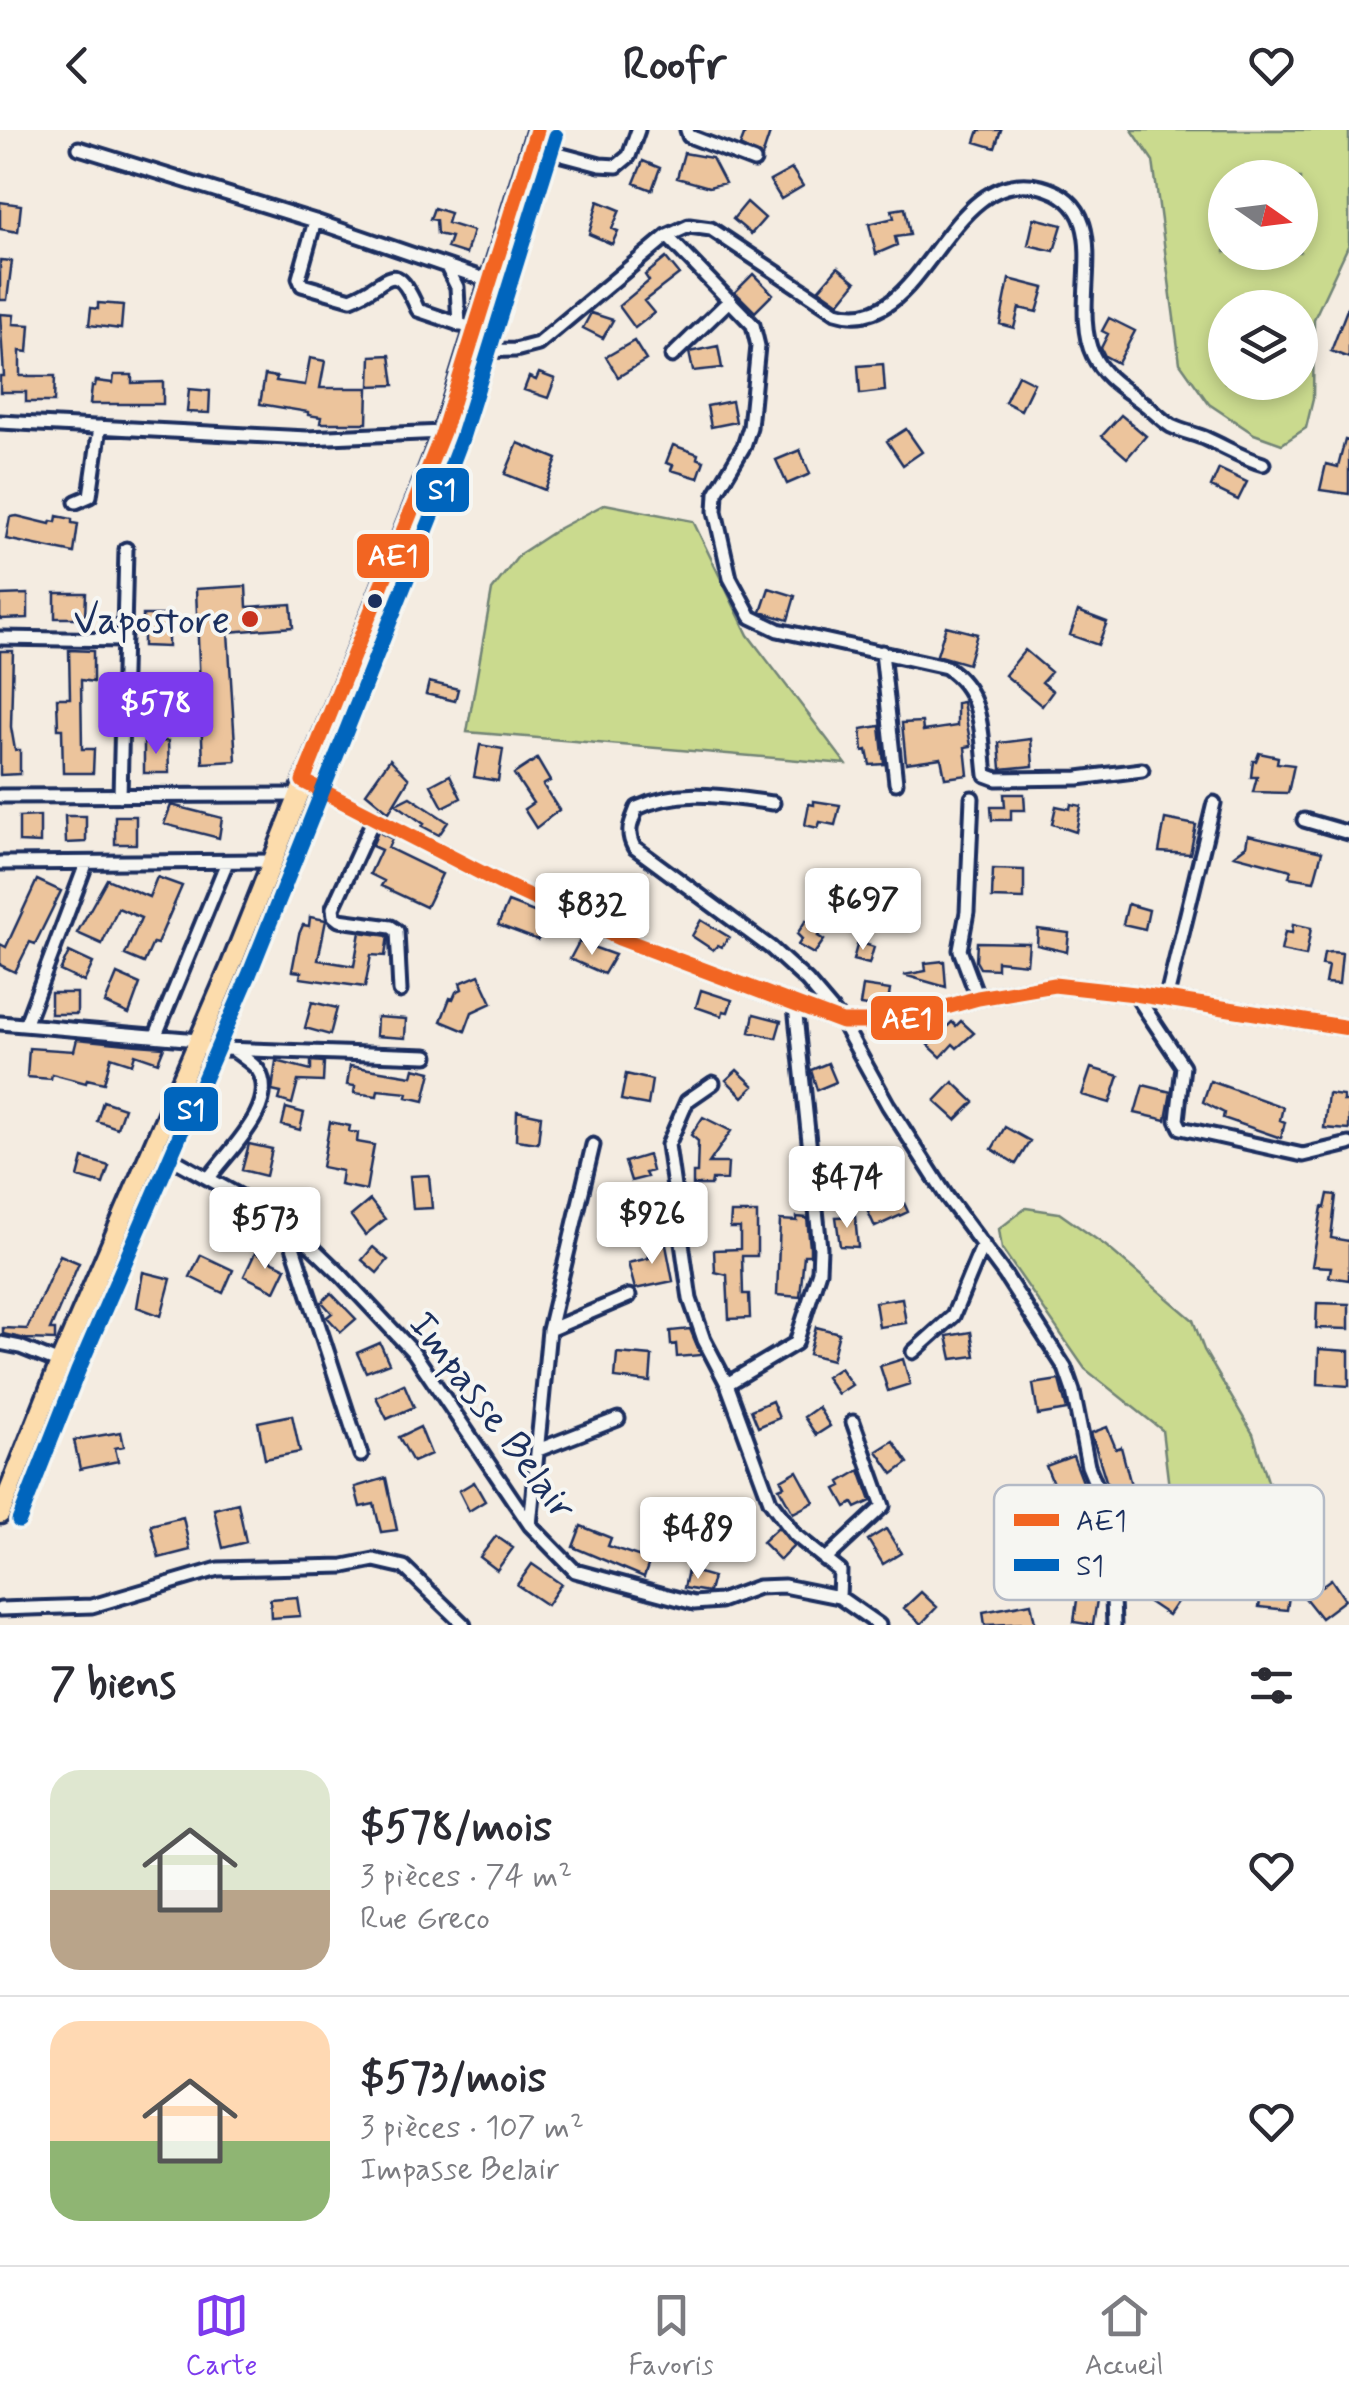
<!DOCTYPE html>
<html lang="fr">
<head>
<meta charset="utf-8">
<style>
  body { margin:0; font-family:Mynerve,sans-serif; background:#f2f2f3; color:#2b2b33; height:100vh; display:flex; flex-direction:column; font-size:38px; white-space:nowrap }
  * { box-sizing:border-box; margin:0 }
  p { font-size:32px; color:#7c7c81 }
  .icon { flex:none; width:55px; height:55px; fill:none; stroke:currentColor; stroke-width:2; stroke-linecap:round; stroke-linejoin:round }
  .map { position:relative; height:1495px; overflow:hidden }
  .side { display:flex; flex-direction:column; background:#fff; flex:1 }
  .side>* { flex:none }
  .needle { width:65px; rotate:104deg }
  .fabs { position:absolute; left:1208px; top:30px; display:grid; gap:20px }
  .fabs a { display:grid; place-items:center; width:110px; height:110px; border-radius:50%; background:#fff; box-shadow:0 5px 15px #0003; font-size:50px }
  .price { position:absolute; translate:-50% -85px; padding:0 22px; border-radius:10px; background:#fff; color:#222; font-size:32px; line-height:65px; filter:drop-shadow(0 2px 5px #0008) }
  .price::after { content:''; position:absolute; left:50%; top:60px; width:30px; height:22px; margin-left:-15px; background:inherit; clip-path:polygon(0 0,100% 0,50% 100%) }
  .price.on { background:#7c3aed; color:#fff }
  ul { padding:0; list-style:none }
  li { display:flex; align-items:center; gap:30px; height:250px; padding:0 50px }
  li+li { border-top:2px solid #e1e1e2 }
  li span { display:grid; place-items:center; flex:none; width:280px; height:200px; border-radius:30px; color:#555 }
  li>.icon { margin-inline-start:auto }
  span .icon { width:120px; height:120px; fill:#fffc; stroke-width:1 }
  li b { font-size:42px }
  h2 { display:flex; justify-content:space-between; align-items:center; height:120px; padding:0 50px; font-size:42px }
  header { display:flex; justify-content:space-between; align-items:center; height:130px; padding:0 50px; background:#fff; font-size:45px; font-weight:700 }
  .tab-bar { display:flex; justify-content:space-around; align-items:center; height:140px; border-top:2px solid #e1e1e2; background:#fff; font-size:28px; color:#7c7c81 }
  .tab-bar a { display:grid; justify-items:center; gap:5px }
  .tab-bar .on { color:#7c3aed }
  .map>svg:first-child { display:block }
</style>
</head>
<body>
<header><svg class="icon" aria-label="back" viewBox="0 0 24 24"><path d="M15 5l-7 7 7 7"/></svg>Roofr<svg class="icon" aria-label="heart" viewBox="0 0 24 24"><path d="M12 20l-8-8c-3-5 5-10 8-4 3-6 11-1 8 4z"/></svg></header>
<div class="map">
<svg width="1349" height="1495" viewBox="0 0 1349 1495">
  <rect width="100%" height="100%" fill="#f4ece1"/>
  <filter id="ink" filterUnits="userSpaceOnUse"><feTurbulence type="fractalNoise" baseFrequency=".01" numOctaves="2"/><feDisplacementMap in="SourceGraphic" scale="20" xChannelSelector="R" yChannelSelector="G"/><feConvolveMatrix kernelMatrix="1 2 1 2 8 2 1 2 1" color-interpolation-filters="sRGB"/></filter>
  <g filter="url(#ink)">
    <path fill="#cada8e" stroke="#728476" stroke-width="2.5" fill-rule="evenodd" d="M1132 0H1349V114L1314 189 1313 269 1306 298 1282 314 1254 304 1209 274 1180 233 1153 31ZM1225 48H1300V122H1225ZM1225 178H1300V252H1225Z
      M605 374 693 391 748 505 846 634 467 602 492 460 520 424 558 399Z
      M1026 1078 1059 1083 1106 1116 1193 1190 1204 1220 1253 1304 1273 1367 1260 1403 1209 1410 1171 1374 1162 1300 1085 1239 1002 1119 999 1099Z"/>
    <path fill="#ecc49c" stroke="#1b2f5e" stroke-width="2.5" d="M746 0H771L762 27 740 16Z
      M979 0H1001L995 18 975 12Z
      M684 23 712 28 725 53 709 57 677 48Z
      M643 31 660 38 652 60 634 53Z
      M792 39 803 56 781 69 770 51Z
      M598 71 620 80 612 99 618 101 612 114 589 104Z
      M0 72 21 75 18 102 0 99Z
      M747 72 765 88 751 104 733 89Z
      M434 78 450 83 447 93 473 101 466 124 447 118 451 107 437 104 436 90 430 89Z
      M905 78 910 105 895 107 897 115 876 124 869 94 894 88 892 80Z
      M1034 88 1062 95 1054 121 1028 115Z
      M666 128 679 144 644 171 654 183 635 198 619 176 649 151 645 145Z
      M0 130 12 131 7 170H0Z
      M838 137 856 152 839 173 819 159Z
      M753 144 773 164 755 182 735 162Z
      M1009 149 1044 158 1037 182 1019 178 1014 198 1000 194Z
      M98 173 123 175 121 199 89 195 91 178 98 179Z
      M1348 177H1349V228L1331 221Z
      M591 183 613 190 603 208 583 198Z
      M0 184 14 185 13 194 30 195 28 222 20 221V246H55L54 272H26V262H0V246H4Z
      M1109 188 1135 201 1118 233 1105 226 1101 218 1108 204 1102 201Z
      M634 211 646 230 618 247 606 227Z
      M718 216 722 238 693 241 689 222Z
      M390 225 394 255 370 256 371 226Z
      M310 228 325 231 320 258H368L367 293H320L321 287 308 285V282L260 274 265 245 277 247 276 251 305 255Z
      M883 234 885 261 860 264 858 236Z
      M539 243 555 249 548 268 524 260 529 247 536 250Z
      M114 245H132V253L163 252V274H90L92 256H95L96 251 113 253Z
      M1018 245 1034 253 1021 280 1005 272Z
      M189 259 210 261 209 283 187 282Z
      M732 271 736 292 711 297 707 276Z
      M1121 285 1146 306 1127 328 1102 306Z
      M906 299 922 322 903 335 887 311Z
      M1345 310 1349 311V364L1320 360 1326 334 1338 337Z
      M518 313 557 329 545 360 505 344Z
      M673 315 698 324 697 328 704 331 698 348 671 340 673 335 666 333Z
      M800 320 810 344 787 354 776 330Z
      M1219 339 1247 352 1238 370 1211 357Z
      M17 386 50 394 51 391 56 392 57 386 72 389V393L78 394 74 423 6 409 10 387Z
      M246 456 247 477 291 474 293 497 228 502 236 631 203 633 196 459Z
      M769 458 795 466 788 490 761 482Z
      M55 463H86L85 488H55Z
      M28 464V488L0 489V465Z
      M1078 481 1107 492 1098 515 1070 505Z
      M143 485H168V517L143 516Z
      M946 496 977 504 968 534 937 525Z
      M69 520 93 521V552L81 550 82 619H94L93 643H63L62 599H58L57 568H70Z
      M1025 520 1051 542 1042 552 1053 561 1042 576 1005 545Z
      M0 521H13L11 597 15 620H20V644L0 645Z
      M162 550 163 582 138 581V551Z
      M429 552 458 559 455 571 426 564Z
      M963 572 971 616 965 617 968 645 945 648 941 628 906 633 902 593 922 592 923 601 957 596V573Z
      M880 596 884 634 870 635 867 620 863 621 861 599Z
      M1031 609 1033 636 1001 639 999 613Z
      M168 611 169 643H144V612Z
      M480 615 503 619 498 651 474 647Z
      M1259 623 1278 627 1277 633 1294 635 1288 663 1253 662 1257 647H1251L1253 631H1256Z
      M390 629 409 649 389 682 366 663Z
      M537 629 550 651 543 655 559 680 536 698 524 679 533 673 514 644Z
      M450 645 461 668 443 677 431 655Z
      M1004 664H1024L1025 680H1011V690H992L991 677H1005Z
      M410 667 448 692 439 705 422 696 424 694 396 674Z
      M814 671 840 675 835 695 820 692 818 698 805 695 809 674 814 675Z
      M1071 674 1081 676 1076 702 1052 694 1056 676 1070 679Z
      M171 675 222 688 219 708 164 694Z
      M40 686V713L19 712V687Z
      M65 686H86V712L66 713Z
      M115 686H136V714H115Z
      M1165 689 1196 695 1190 724 1159 722Z
      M378 702 392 709 388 718 442 744 426 777 381 756 384 751 370 744 381 720 372 716Z
      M1248 705 1322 722 1314 751 1289 747 1291 740 1234 725 1246 716Z
      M993 739 1024 740V769L992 768Z
      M157 747 182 756 157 814 153 813 144 833 125 825 141 788 118 778 102 814 77 803 107 749 149 767Z
      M37 750 61 761 35 814 30 812 15 842 0 835V814L6 817Z
      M508 772 547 787 538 810 498 795Z
      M1128 774 1149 780 1145 799 1123 794Z
      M310 787 326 790 318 830 354 836 360 802 388 806 385 826 371 825 365 857 300 848 301 842 292 841 299 804 303 795 309 796Z
      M701 790 729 807 722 817 718 815 713 820 692 806Z
      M806 790 821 801 818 806 824 810 814 824 798 815 802 809 797 804Z
      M1293 794 1311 798 1306 826 1281 821 1285 802 1292 803Z
      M1038 799 1069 803 1067 822 1037 815Z
      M579 812 615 825 604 844 570 829Z
      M858 812 874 817 869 834 853 830Z
      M977 812 1029 813 1027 834 997 831V839L980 838 976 831Z
      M69 822 93 833 84 852 60 841Z
      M1331 822 1342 823 1339 854 1325 853 1328 836 1322 835 1324 823Z
      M944 831 946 857 904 845 926 841 925 833Z
      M117 844 140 854 129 884 105 873Z
      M479 845 492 873 472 882 465 901 441 891 450 868 453 869 456 862 462 859 460 853Z
      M863 856 890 860 887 879 860 875Z
      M701 860 732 870 728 882 723 881 722 886 696 877Z
      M51 863H77V884H51Z
      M312 872 337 878 330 905 305 898Z
      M754 884 781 891 776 908 750 902Z
      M377 887 406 889 405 908 376 906Z
      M961 891 974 903 957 918 953 914 941 927 928 915 952 892 956 896Z
      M77 909 137 915 164 917 158 932 135 924 132 934 111 927 104 953 87 949 86 953 52 944 51 949 27 947 29 918 74 921Z
      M276 931 311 940V931L324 932 323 952 298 951 292 974 279 970 281 963 272 961Z
      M828 933 836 952 817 960 811 940Z
      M350 936 412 946 414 938 431 942 424 971 407 967 408 963 378 960 377 966 354 963 355 956 347 955Z
      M1091 938 1119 946 1110 973 1082 965Z
      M737 940 754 956 743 967 726 950Z
      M626 944 652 950 648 975 621 970Z
      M1210 951 1283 977 1280 990 1285 992 1281 1008 1223 988 1224 983 1203 972Z
      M953 952 974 972 956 990 935 971Z
      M1143 955 1171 962 1166 990 1135 983Z
      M1328 964 1343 966V971H1349V1000L1324 998Z
      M103 971 124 978 117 998 97 991Z
      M286 978 304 983 300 1000 282 995Z
      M517 981 541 986 538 1013 516 1010Z
      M703 987 731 1001 709 1033H728L727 1050H712L711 1055H693V1043H697L698 1011 691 1005Z
      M330 992 350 996 349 1001 358 1003 357 1012 374 1015 366 1060 340 1055 342 1041 322 1037Z
      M1005 997 1030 1011 1016 1034 992 1019Z
      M249 1014 272 1019 266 1046 242 1040Z
      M648 1025 652 1041 645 1043 647 1047 631 1051 625 1032Z
      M83 1028 109 1036 103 1054 78 1047Z
      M429 1045 432 1078 413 1079 410 1046Z
      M898 1060 908 1082 875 1097 865 1075Z
      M1328 1064 1336 1065 1331 1108 1349 1111V1150L1329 1147 1331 1137 1312 1136 1322 1077 1325 1078Z
      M370 1070 385 1089 365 1105 351 1086Z
      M731 1083H757V1126H742L743 1164H749L750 1188 729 1189 727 1145 715 1142 714 1120 740 1119V1098H730Z
      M855 1086 858 1117 840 1116 836 1087Z
      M797 1087 807 1088 810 1117V1125H804L800 1167 777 1165 780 1090 797 1091Z
      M665 1110 673 1151 635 1159 628 1133 649 1128 645 1114Z
      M373 1117 388 1130 377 1143 362 1130Z
      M255 1123 286 1138 275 1161 244 1146Z
      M60 1125 79 1133 50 1200H55V1210L26 1209 3 1204V1198L27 1199Z
      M201 1125 233 1140 223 1163 190 1147Z
      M143 1142 171 1149 161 1186 137 1177Z
      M331 1163 356 1189 341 1202 327 1187 332 1183 322 1172Z
      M902 1168 906 1193 879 1197 875 1172Z
      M1317 1173 1349 1174V1199L1316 1198Z
      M816 1197 839 1203 832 1230 809 1224Z
      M690 1199 701 1225 677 1227 676 1214 671 1215 670 1201Z
      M971 1202 975 1226 952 1229 947 1206Z
      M380 1213 389 1233 366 1242 357 1223Z
      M1319 1219 1349 1221V1256L1318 1254Z
      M617 1223 652 1226 650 1252 615 1248Z
      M903 1229 910 1254 888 1261 880 1236Z
      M840 1238 852 1255 838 1264 826 1247Z
      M1059 1250 1067 1280 1038 1285 1033 1254Z
      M404 1254 414 1277 387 1289 376 1267Z
      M772 1271 779 1288 758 1297 751 1280Z
      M818 1277 830 1296 816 1305 804 1287Z
      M292 1285 300 1322 265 1329 258 1292Z
      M420 1297 431 1324 413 1332 399 1307Z
      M1107 1297 1116 1319 1121 1317 1131 1355 1109 1360 1091 1303Z
      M121 1302 124 1316 115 1318 118 1331 80 1339 74 1310Z
      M893 1311 908 1333 893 1344 877 1321Z
      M1073 1326 1088 1365 1061 1373 1046 1336Z
      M860 1340 871 1371 856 1378 853 1373 846 1377 836 1359 842 1356 840 1352Z
      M797 1341 814 1372 793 1383 779 1358 784 1356 781 1350Z
      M386 1348 397 1400 381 1402 374 1374 360 1377 355 1357Z
      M474 1352 485 1371 469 1381 459 1361Z
      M238 1373 246 1412 223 1418 214 1379Z
      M183 1387 190 1420 159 1428 151 1395Z
      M581 1396 611 1408 608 1416 650 1430 644 1447 573 1417Z
      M778 1397 794 1416 780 1430 762 1412Z
      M886 1399 901 1423 883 1434 868 1410Z
      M496 1406 513 1418 497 1440 480 1427Z
      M532 1434 561 1454 547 1475 517 1455Z
      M688 1440 713 1447 709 1462 684 1458Z
      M1080 1448 1100 1451 1093 1495 1074 1492Z
      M1157 1449 1181 1466 1168 1485 1144 1469Z
      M1331 1449 1345 1470 1321 1488 1305 1468Z
      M921 1462 937 1477 921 1494 904 1478Z
      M1261 1463 1289 1466 1287 1480 1259 1477Z
      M297 1467 300 1486 271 1488 270 1469Z
      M1031 1473 1035 1493 985 1495 983 1482Z"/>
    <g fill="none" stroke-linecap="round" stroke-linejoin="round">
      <defs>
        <path id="minor" d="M687 0 689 6 754 31
          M532 17 600 35 617 36 629 26 638 0
          M79 18 315 91 490 151
          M315 91 299 148 302 155 351 169C390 155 393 123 418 180L474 199
          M667 106 753 195 758 216 750 297 744 316 716 363 715 381 730 448 751 487 778 500 946 537C984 562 981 603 986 645L997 649 1078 648 1142 640
          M447 137 457 157 459 195
          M467 221 515 220 538 214 667 106 689 96 711 99 836 182C924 211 945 33 1041 57 1120 77 1067 171 1093 225 1105 250 1127 260 1148 277 1155 283 1163 291 1171 296 1183 302 1196 304 1207 309 1227 318 1243 328 1263 334
          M672 226 730 170
          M0 292 307 308 443 302
          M76 372 90 366 100 297
          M0 508 124 510
          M882 522 896 653
          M0 666 296 665
          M120 666 126 419
          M972 668 967 782 960 820 978 868
          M773 673C724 667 683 657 637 678 631 693 626 702 634 717L771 818 807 851 842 892 888 975 947 1067 1005 1145 1065 1238 1073 1261 1088 1336 1110 1389 1114 1495
          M375 686 333 778 334 786 339 790 391 797 397 801 400 861
          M1304 690 1349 703
          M0 733 272 731
          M1135 864 1183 936 1177 990 1181 998 1303 1025 1349 1014
          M1166 870 1214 673
          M0 893 198 910
          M26 893 86 734
          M156 905 227 732
          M194 918 427 926
          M713 953 687 971 668 1015 690 1169 704 1210 727 1254 770 1371 795 1405 840 1441 839 1467
          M151 1017 285 1091 340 1144 414 1223 530 1395 575 1441 694 1473 720 1471 758 1457 784 1456 839 1467 879 1495
          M209 1048C229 1020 280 975 258 940 253 933 241 926 234 920
          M286 1095 361 1325
          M549 1200 629 1166
          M0 1213 20 1217 60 1233
          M913 1222 953 1186 983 1114
          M727 1254 796 1213 819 1141 820 1118 795 876
          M538 1320 618 1289
          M530 1395 549 1200 593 1015
          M825 1430 883 1376 853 1292
          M0 1479 92 1476 218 1439 344 1436 374 1430 404 1437 464 1495"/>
        <path id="tertiary" d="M303 651 501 753 619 808 842 892H894L978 868 1054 855 1135 864 1349 898"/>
        <path id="primary" d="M0 1384 60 1233 230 838 421 359 443 302 537 0"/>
      </defs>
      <use href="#minor" stroke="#1b2f5e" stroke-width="19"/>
      <use href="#tertiary" stroke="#1b2f5e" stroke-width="21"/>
      <use href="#primary" stroke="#1b2f5e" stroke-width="25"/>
      <use href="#minor" stroke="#f6f6f2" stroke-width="11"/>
      <use href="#tertiary" stroke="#f6f6f2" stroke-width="14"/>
      <use href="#primary" stroke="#fcdcac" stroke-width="18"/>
      <defs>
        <path id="bus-1" d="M537 0 443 302 303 651 501 753 619 808 842 892H894L978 868 1054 855 1135 864 1349 898"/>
        <path id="bus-2" d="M19 1391 78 1241 249 845 440 366 462 308 556 6"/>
      </defs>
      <use href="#bus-1" stroke="#f6f6f2" stroke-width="22"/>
      <use href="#bus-2" stroke="#f6f6f2" stroke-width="22"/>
      <use href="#bus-1" stroke="#f26522" stroke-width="15"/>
      <use href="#bus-2" stroke="#0065bd" stroke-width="15"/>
    </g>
  </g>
  <circle fill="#1b2f5e" stroke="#f6f6f2" stroke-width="4" cx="375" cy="471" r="9"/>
  <circle fill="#c8321e" stroke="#f6f6f2" stroke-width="4" cx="250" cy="489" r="10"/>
  <g text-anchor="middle" stroke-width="8" stroke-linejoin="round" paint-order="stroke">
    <g font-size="40" fill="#1b2f5e" stroke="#f6f6f2" text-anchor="end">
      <text x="230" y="503">Vapostore</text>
    </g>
    <g font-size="40" fill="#1b2f5e" stroke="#f6f6f2">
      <text transform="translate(494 1285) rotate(53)" y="14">Impasse Belair</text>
    </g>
  </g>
  <rect x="994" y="1355" width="330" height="115" rx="15" fill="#f6f6f2" stroke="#b4bac6" stroke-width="2.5"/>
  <rect x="1014" y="1384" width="45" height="12" fill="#f26522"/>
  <rect x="1014" y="1429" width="45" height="12" fill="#0065bd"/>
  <g font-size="28" fill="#1b2f5e">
    <text x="1076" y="1400">AE1</text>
    <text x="1076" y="1445">S1</text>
  </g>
  <g stroke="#f6f6f2" stroke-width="4">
    <rect x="414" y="336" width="57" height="48" rx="10" fill="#0065bd"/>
    <rect x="355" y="402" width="76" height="48" rx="10" fill="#f26522"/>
    <rect x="869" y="864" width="76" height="48" rx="10" fill="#f26522"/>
    <rect x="162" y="955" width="58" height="48" rx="10" fill="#0065bd"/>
  </g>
  <g font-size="28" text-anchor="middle" font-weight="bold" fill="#fff">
    <text x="442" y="369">S1</text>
    <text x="393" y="435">AE1</text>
    <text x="907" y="898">AE1</text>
    <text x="191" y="989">S1</text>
  </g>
</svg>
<div class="fabs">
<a><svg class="needle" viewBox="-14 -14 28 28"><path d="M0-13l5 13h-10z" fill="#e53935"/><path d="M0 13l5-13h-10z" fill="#7c7c81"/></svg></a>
<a><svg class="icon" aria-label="layers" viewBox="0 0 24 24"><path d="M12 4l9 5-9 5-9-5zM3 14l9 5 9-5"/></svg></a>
</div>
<b class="price on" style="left:156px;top:627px">$578</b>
<b class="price" style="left:863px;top:823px">$697</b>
<b class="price" style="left:592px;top:828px">$832</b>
<b class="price" style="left:847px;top:1101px">$474</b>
<b class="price" style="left:652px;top:1137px">$926</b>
<b class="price" style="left:265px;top:1142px">$573</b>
<b class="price" style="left:698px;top:1452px">$489</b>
</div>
<section class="side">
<h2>7 biens<svg class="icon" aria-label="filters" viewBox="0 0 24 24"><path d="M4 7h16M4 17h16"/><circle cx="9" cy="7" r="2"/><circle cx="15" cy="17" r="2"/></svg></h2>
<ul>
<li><span style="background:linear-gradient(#dfe7d0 60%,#b9a48a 0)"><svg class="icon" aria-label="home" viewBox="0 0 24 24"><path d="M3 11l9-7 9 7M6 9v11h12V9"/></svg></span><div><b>$578/mois</b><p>3 pièces · 74 m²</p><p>Rue Greco</p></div><svg class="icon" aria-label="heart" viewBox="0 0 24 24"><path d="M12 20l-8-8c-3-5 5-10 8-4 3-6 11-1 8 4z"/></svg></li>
<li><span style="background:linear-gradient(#ffd9b3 60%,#8fb573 0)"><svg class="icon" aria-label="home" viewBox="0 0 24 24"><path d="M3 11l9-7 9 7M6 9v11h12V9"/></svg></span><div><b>$573/mois</b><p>3 pièces · 107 m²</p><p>Impasse Belair</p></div><svg class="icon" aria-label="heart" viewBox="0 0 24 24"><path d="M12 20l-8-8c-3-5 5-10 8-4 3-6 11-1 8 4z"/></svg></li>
</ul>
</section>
<nav class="tab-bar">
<a class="on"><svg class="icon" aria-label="map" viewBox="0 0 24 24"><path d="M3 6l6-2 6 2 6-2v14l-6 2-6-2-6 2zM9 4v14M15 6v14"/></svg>Carte</a>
<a><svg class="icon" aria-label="saved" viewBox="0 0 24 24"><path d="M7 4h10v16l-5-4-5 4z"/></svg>Favoris</a>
<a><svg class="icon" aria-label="home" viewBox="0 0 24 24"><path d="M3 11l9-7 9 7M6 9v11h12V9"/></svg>Accueil</a>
</nav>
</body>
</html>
